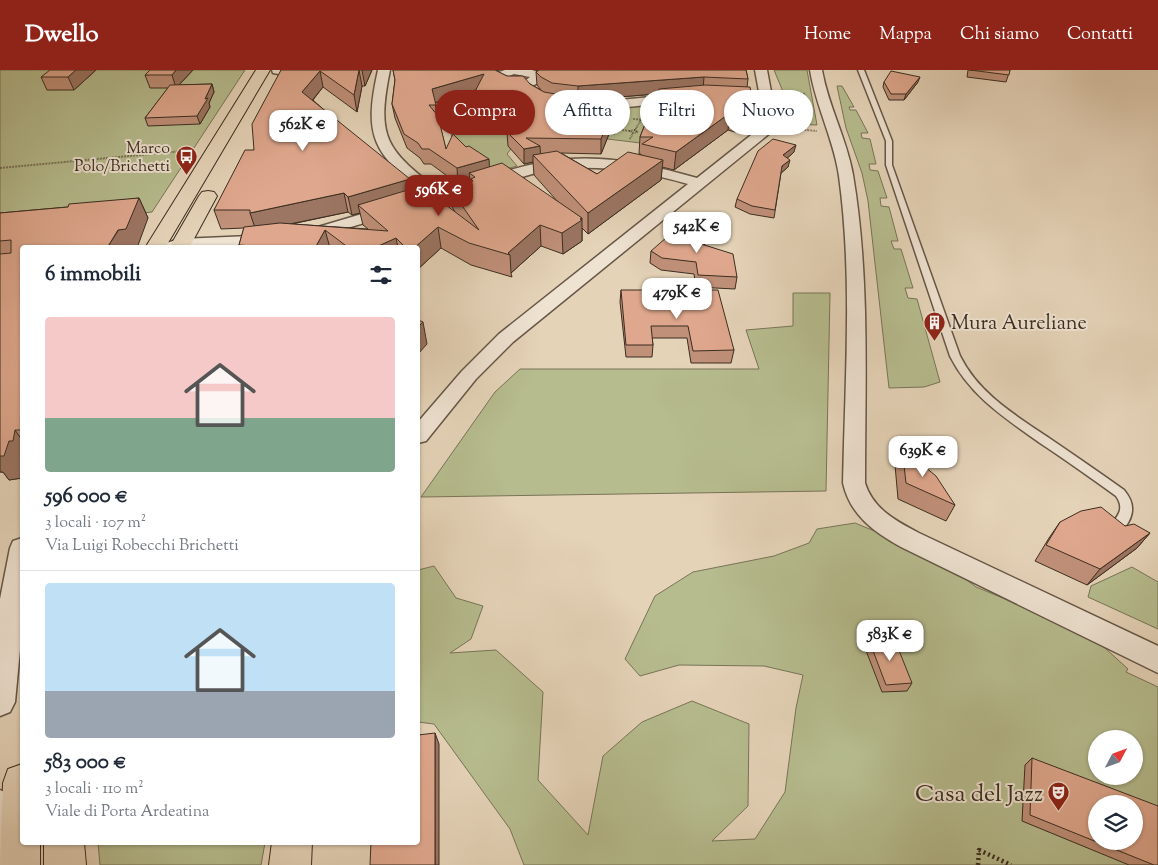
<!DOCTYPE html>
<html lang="it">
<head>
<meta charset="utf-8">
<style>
  body { margin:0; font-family:"Sorts Mill Goudy",serif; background:#f2f2f3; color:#1f2937; height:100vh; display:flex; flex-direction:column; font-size:19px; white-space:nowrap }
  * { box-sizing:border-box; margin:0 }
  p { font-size:16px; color:#747a83 }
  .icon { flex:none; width:28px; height:28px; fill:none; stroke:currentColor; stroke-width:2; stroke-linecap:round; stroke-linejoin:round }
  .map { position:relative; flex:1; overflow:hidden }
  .details { position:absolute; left:20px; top:175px; width:400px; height:600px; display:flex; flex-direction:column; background:#fff; border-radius:5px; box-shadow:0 1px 4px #0004 }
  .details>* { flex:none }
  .banner { position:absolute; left:435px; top:20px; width:475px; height:45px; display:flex; gap:10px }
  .needle { width:32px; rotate:49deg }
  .fabs { position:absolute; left:1088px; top:660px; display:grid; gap:10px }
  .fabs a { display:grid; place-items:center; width:55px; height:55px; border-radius:50%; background:#fff; box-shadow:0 1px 4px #0004; font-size:25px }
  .price { position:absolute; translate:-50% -42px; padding:0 11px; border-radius:10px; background:#fff; color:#222; font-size:16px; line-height:32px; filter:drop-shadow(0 1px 2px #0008) }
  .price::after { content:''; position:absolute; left:50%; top:30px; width:15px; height:11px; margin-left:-8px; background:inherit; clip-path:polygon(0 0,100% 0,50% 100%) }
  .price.current { background:#8f2418; color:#fff }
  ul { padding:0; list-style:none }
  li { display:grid; align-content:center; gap:10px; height:265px; padding:0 25px }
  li+li { border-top:1px solid #e0e1e3 }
  li span { display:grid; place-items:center; height:155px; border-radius:5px; color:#555 }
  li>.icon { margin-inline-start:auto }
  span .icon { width:90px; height:90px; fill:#fffc; stroke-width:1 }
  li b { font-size:21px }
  h2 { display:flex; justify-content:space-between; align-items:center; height:60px; padding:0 25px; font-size:21px }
  .tag { padding:0 18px; border-radius:22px; background:#fff; box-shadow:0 1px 4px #0004; font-size:18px; line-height:45px }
  .tag.current { background:#8f2418; color:#fff }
  header { display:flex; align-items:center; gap:30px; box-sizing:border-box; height:70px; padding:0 25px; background:#8f2418; color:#fff }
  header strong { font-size:24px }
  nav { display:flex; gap:28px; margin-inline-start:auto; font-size:18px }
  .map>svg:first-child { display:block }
</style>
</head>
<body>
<header>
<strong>Dwello</strong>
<nav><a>Home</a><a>Mappa</a><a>Chi siamo</a><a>Contatti</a></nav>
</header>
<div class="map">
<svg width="1158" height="795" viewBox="0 0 1158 795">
  <rect width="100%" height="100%" fill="#e5d3b8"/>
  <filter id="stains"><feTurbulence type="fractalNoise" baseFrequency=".004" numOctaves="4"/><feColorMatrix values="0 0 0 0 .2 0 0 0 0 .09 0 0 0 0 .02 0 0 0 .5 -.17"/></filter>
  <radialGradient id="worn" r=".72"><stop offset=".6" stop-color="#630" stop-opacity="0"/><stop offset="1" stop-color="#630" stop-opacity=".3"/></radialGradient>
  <path fill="#b6bc8e" stroke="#787458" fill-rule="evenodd" d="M0 0H245L152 142 0 160Z
    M774 0H807L817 55 791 54 784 24Z
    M837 16H842L854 37H849L850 40H856L868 63H861L862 68 870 69 876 94H869L870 100 878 101 887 128H880L881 136 889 137 898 171H891L894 179H901L913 218H905L908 228 917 229 940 312 924 317 889 318 868 131 862 103 846 58Z
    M455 28 465 30 521 35 510 57 526 59 507 84 517 96 496 102 469 83 452 67 446 47H444L441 32Z
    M658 32 657 75 583 66 586 62 615 64 621 49H623L626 41 621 40 622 36Z
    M793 223H830L826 421 421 427 495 322 520 299H759L746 260 793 256Z
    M855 453 935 486 976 517 1030 539 1094 568 1128 599 1126 602 1158 617V795H524L510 759 434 654 418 652V500L434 496 456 528 483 536 471 569 450 583 496 580 543 622 538 710 588 765 603 686 642 652 692 631 749 654 748 736 712 771 755 769 785 722 796 638 803 605 764 596 679 595 640 606 625 589 655 526 693 502 774 486 809 473 817 459ZM1096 669H1134V706H1096ZM1096 734H1134V771H1096Z
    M1132 497 1158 512V559L1088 527 1091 516Z
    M98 773V772L265 773 261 795H100Z"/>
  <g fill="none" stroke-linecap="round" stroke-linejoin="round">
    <defs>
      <path id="service" d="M858 0H864L892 71V95L960 286C979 324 1015 345 1049 368 1074 385 1099 402 1124 420 1128 425 1132 431 1132 438 1133 449 1121 468 1109 464L1107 461C1114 448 1127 442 1116 426 1091 408 1066 390 1040 373 1005 348 970 326 950 286L886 95V71Z"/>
      <path id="minor" d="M272 0H303C296 5 281 5 273 3Z
        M378 0H390C376 68 386 80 440 121 482 109 525 92 569 89 613 86 655 96 697 108L760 58 764 49 755 0H767L776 49 770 63 513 272 476 309 426 371 418 373V352L462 301 499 264 688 114C641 100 596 94 546 100L313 168H301L299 165 301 162 426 125C373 83 363 67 378 0Z
        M505 0H532L540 3 541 10C530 22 503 21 492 9L496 3ZM514 4 530 7C524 13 512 12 504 8Z
        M810 0H822C828 36 847 69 853 105 870 206 865 311 865 413 873 439 896 451 919 463L1158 576V603L901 477C874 462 850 445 843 413 845 311 853 207 839 106 834 70 816 37 810 0Z
        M683 24 689 28 687 31 588 41 582 37 588 33Z
        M271 165 277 167 279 170 277 173 210 178H157L159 175 180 169Z
        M22 468V559L15 632 10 642 0 646V529L10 478 13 471Z
        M0 720 11 725 16 736 25 795H0Z"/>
      <path id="primary" d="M256 0H270L165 178H145Z
        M208 121 214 122 217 126 189 178H169L199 126 202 122Z
        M22 694V772H40V795H0L3 713 8 699Z
        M44 772H84L86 795H44Z
        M272 772H312L311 795H269Z"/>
    </defs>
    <use href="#service" stroke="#665647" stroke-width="3"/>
    <use href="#minor" stroke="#665647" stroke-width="3"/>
    <use href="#primary" stroke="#3b2d21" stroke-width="2"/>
    <path stroke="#3b2d21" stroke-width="2" stroke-dasharray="0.5 1" stroke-linecap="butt" d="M782 24H806
      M443 41 446 47
      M633 49 649 50
      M498 57H509
      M783 58 817 61
      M622 60 630 61
      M635 60 638 62 633 63 630 61Z
      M635 60 641 50
      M607 63H612L617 48
      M630 69 633 63
      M0 98 194 80"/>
    <path stroke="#3b2d21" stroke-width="4.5" stroke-dasharray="2 3" stroke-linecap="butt" d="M978 795 979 780 1011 795"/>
    <use href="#service" fill="#eee2d1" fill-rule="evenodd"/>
    <use href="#minor" fill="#eee2d1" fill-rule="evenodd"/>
    <use href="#primary" fill="#e5d3b8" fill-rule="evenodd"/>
  </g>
  <path fill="#c09079" stroke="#3b2d21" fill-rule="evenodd" d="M96 0 74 20H47L41 7Z
    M193 0 179 15 212 14 214 22 209 33 210 37 200 54 148 56 145 48 168 18H150L145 5Z
    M281 0H372L365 16H362L357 42 323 17 313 30 411 119 455 142 452 137 449 117 470 112V110L458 114 431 94H424L420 88 407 78 395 48 392 34 395 10 393 0H499L496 1 507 6 530 14 541 20 537 15 536 2 538 1 536 0H746L748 9 747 17 751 49 735 62 728 60 674 100 662 97 661 110 588 164 582 158V171L563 184 541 176 511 203 512 207 471 195 441 178 418 199V178H240L239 175 244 158 221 159 214 140 254 80ZM476 20 467 37 469 51 522 53V59L519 64 507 62 508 76 524 94 533 92 534 105 558 132 489 97 466 77 446 79 437 44 435 33ZM657 24 640 67 639 84H641V85L597 104 561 83 601 84 619 39V27ZM348 142 352 145 360 143 363 155 368 159 292 154Z
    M968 0H1010L1006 12 967 7Z
    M884 12H918L904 30H889L883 17Z
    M794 82 787 88 788 97 781 103 774 148 750 144 735 137 737 129Z
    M139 128 148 148 22 178V408L9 410 3 402H0V143L68 137Z
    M705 175 737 207 735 219 696 217 694 204 661 200 650 193 651 181Z
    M621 220 647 232H699L700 220 734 280 731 293H691L687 268H652L653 275 652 287H626L620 232Z
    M902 378 955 435 946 451 898 429 895 395Z
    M1060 452 1125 456 1150 463 1137 478 1087 515 1035 491 1049 468Z
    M869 570 912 613 907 621 882 622 865 578Z
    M1032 688 1158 795H1129L1022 751 1025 695Z"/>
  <path fill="#9c7563" stroke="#3b2d21" d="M76 0H96L74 20 68 7Z
    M176 0H193L176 18 172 5Z
    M359 0 362 16 357 42 354 25Z
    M362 0H372L365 16Z
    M320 1 323 17 306 38 302 22Z
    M484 4 485 17 434 33 432 19Z
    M704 7 703 20 619 27V39L601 84V69L578 30V16Z
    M920 7 918 12 904 30 906 24Z
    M212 14 214 22 209 33 210 37 200 54 197 46Z
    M753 32 751 49 735 62 737 44Z
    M730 43 728 60 674 100 676 82Z
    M796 75 794 82 782 93 783 85Z
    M540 76 541 91 533 85V92L524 94V79Z
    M489 89 490 104 469 103 470 110 458 114 457 98Z
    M663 90 661 110 588 164V143Z
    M790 90 788 97 780 104 782 96Z
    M410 109 413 127 358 135 360 143 352 145 348 127Z
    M344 123 348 142 256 161 250 143Z
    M139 128 148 148 137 178H107Z
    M582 148V171L563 184 562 163Z
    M540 155 541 176 511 203 510 185 508 183Z
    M438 157 441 178 418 199V178H414Z
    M325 160 330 178H315Z
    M706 166 704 178 698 173Z
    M396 168 398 178H374Z
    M423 252 427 274 418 284V257Z
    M15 360 22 370V408L9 410 3 402H0V386Z
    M1150 463 1137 478 1087 515 1100 499Z
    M435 663 439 674V795H435Z"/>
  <path fill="#dfa78d" stroke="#3b2d21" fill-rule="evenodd" d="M50 0H76L68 7H41Z
    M150 0H176L172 5H145Z
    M281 0H359L354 25 320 1 302 22 410 109 348 127 344 123 250 143V140H214L245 80H254L252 54Z
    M393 0H495L507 6H523L530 14 544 22 578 28 620 25 601 69 526 68 540 76 524 79 507 62 510 59 519 64 530 50 522 49 531 39 467 37 484 4 432 19 436 35H429L438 46 446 79 453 64 466 77 469 76 489 89 457 98 429 79H422L418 73 404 64 392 34 395 10Z
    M539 0H746L748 9 704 7 578 16 552 13 541 7 536 2Z
    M970 0H1010L1009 5Z
    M891 1 920 7 906 24H891L884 12Z
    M212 14 205 29 208 28 197 46 145 48 170 15Z
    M705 15 750 17 753 32 737 44 730 43 676 82 642 74 653 67H640L659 19Z
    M773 69 796 75 783 85 790 90 782 96 775 140 752 136 737 129 758 81Z
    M557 81 597 104 628 82 663 90 588 143 533 85Z
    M502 93 582 148 580 149 582 150 562 163 540 155 508 183 510 185 469 173 438 157 414 178H406L396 168 374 178H349L325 160 315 178H282L239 175 244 157 280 153 388 161 358 135 421 116 479 160 449 117 473 111 471 109 475 107 469 103Z
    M139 128 126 159 118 160 107 178H22V360H15L13 371H9L4 386H0V184L11 183V170L0 171V143L68 137 69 134Z
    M675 160 706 166 698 173 733 184 737 207 698 205 696 192 662 188 651 181Z
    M621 220H646L647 232H702L700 220H718L734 280 693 281 688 256H651L653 275H626Z
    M418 250 423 252 418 257Z
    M902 378 936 406 955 435 906 413Z
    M1101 437 1125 456 1134 454 1150 463 1100 499 1046 475 1060 452 1081 441Z
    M894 568 912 613 886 615 869 570Z
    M435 663V795H370L371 772H418V665Z
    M1032 688 1158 736V795H1154L1030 745ZM1096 734H1134V771H1096Z"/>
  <defs>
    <symbol id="bus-pin" viewBox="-11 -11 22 30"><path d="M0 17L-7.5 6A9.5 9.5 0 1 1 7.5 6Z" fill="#8f2418" stroke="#eee2d1"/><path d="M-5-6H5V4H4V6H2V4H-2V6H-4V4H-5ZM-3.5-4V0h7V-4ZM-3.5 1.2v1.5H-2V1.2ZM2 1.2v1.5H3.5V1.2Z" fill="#fff"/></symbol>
    <symbol id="building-pin" viewBox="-11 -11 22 30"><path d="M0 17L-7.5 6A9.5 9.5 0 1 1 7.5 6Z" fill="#8f2418" stroke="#eee2d1"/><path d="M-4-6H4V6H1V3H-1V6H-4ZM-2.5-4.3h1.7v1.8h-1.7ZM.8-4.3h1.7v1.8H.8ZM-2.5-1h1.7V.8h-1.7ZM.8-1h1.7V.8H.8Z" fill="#fff"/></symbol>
    <symbol id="theatre-pin" viewBox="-11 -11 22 30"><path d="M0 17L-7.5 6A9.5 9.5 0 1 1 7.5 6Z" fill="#8f2418" stroke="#eee2d1"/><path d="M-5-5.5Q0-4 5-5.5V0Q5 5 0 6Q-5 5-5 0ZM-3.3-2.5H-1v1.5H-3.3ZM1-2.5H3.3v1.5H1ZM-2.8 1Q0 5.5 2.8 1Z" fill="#fff"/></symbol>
  </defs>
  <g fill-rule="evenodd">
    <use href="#bus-pin" x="174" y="74" width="25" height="34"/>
    <use href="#building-pin" x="922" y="240" width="25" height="34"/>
    <use href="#theatre-pin" x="1046" y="710" width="25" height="34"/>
  </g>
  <g text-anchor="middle" stroke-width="4" stroke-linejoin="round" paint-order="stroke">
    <g font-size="16" fill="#3b2d21" stroke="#eee2d1" text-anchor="end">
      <text x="170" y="83">Marco<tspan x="170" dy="18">Polo/Brichetti</tspan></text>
    </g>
    <g font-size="20" fill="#3b2d21" stroke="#eee2d1" text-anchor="start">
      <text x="951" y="259">Mura Aureliane</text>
    </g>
    <g font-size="24" fill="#3b2d21" stroke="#eee2d1" text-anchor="end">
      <text x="1043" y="731">Casa del Jazz</text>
    </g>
  </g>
  <rect width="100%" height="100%" filter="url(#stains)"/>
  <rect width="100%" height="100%" fill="url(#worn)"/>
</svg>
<div class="fabs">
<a><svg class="needle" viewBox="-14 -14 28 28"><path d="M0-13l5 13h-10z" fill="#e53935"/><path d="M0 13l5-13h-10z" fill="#747a83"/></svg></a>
<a><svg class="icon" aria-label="layers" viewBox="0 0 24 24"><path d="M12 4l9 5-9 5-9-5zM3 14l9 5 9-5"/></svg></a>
</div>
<b class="price" style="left:303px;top:82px">562K €</b>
<b class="price current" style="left:439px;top:147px">596K €</b>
<b class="price" style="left:697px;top:184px">542K €</b>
<b class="price" style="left:677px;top:250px">479K €</b>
<b class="price" style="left:923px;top:408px">639K €</b>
<b class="price" style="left:890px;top:592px">583K €</b>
<div class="banner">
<a class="tag current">Compra</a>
<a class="tag">Affitta</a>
<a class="tag">Filtri</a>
<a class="tag">Nuovo</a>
</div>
<section class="details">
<h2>6 immobili<svg class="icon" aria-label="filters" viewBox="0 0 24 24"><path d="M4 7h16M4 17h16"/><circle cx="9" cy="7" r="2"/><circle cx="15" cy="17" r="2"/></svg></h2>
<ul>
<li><span style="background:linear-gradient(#f6c9c9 65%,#7fa58c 0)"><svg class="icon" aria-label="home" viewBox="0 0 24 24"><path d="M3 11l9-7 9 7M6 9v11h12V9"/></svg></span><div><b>596 000 €</b><p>3 locali · 107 m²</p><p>Via Luigi Robecchi Brichetti</p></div></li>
<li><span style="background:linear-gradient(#bfe0f5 70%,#9aa5b1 0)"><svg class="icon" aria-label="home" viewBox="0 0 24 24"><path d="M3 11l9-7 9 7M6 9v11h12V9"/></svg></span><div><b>583 000 €</b><p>3 locali · 110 m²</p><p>Viale di Porta Ardeatina</p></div></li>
</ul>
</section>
</div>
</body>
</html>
